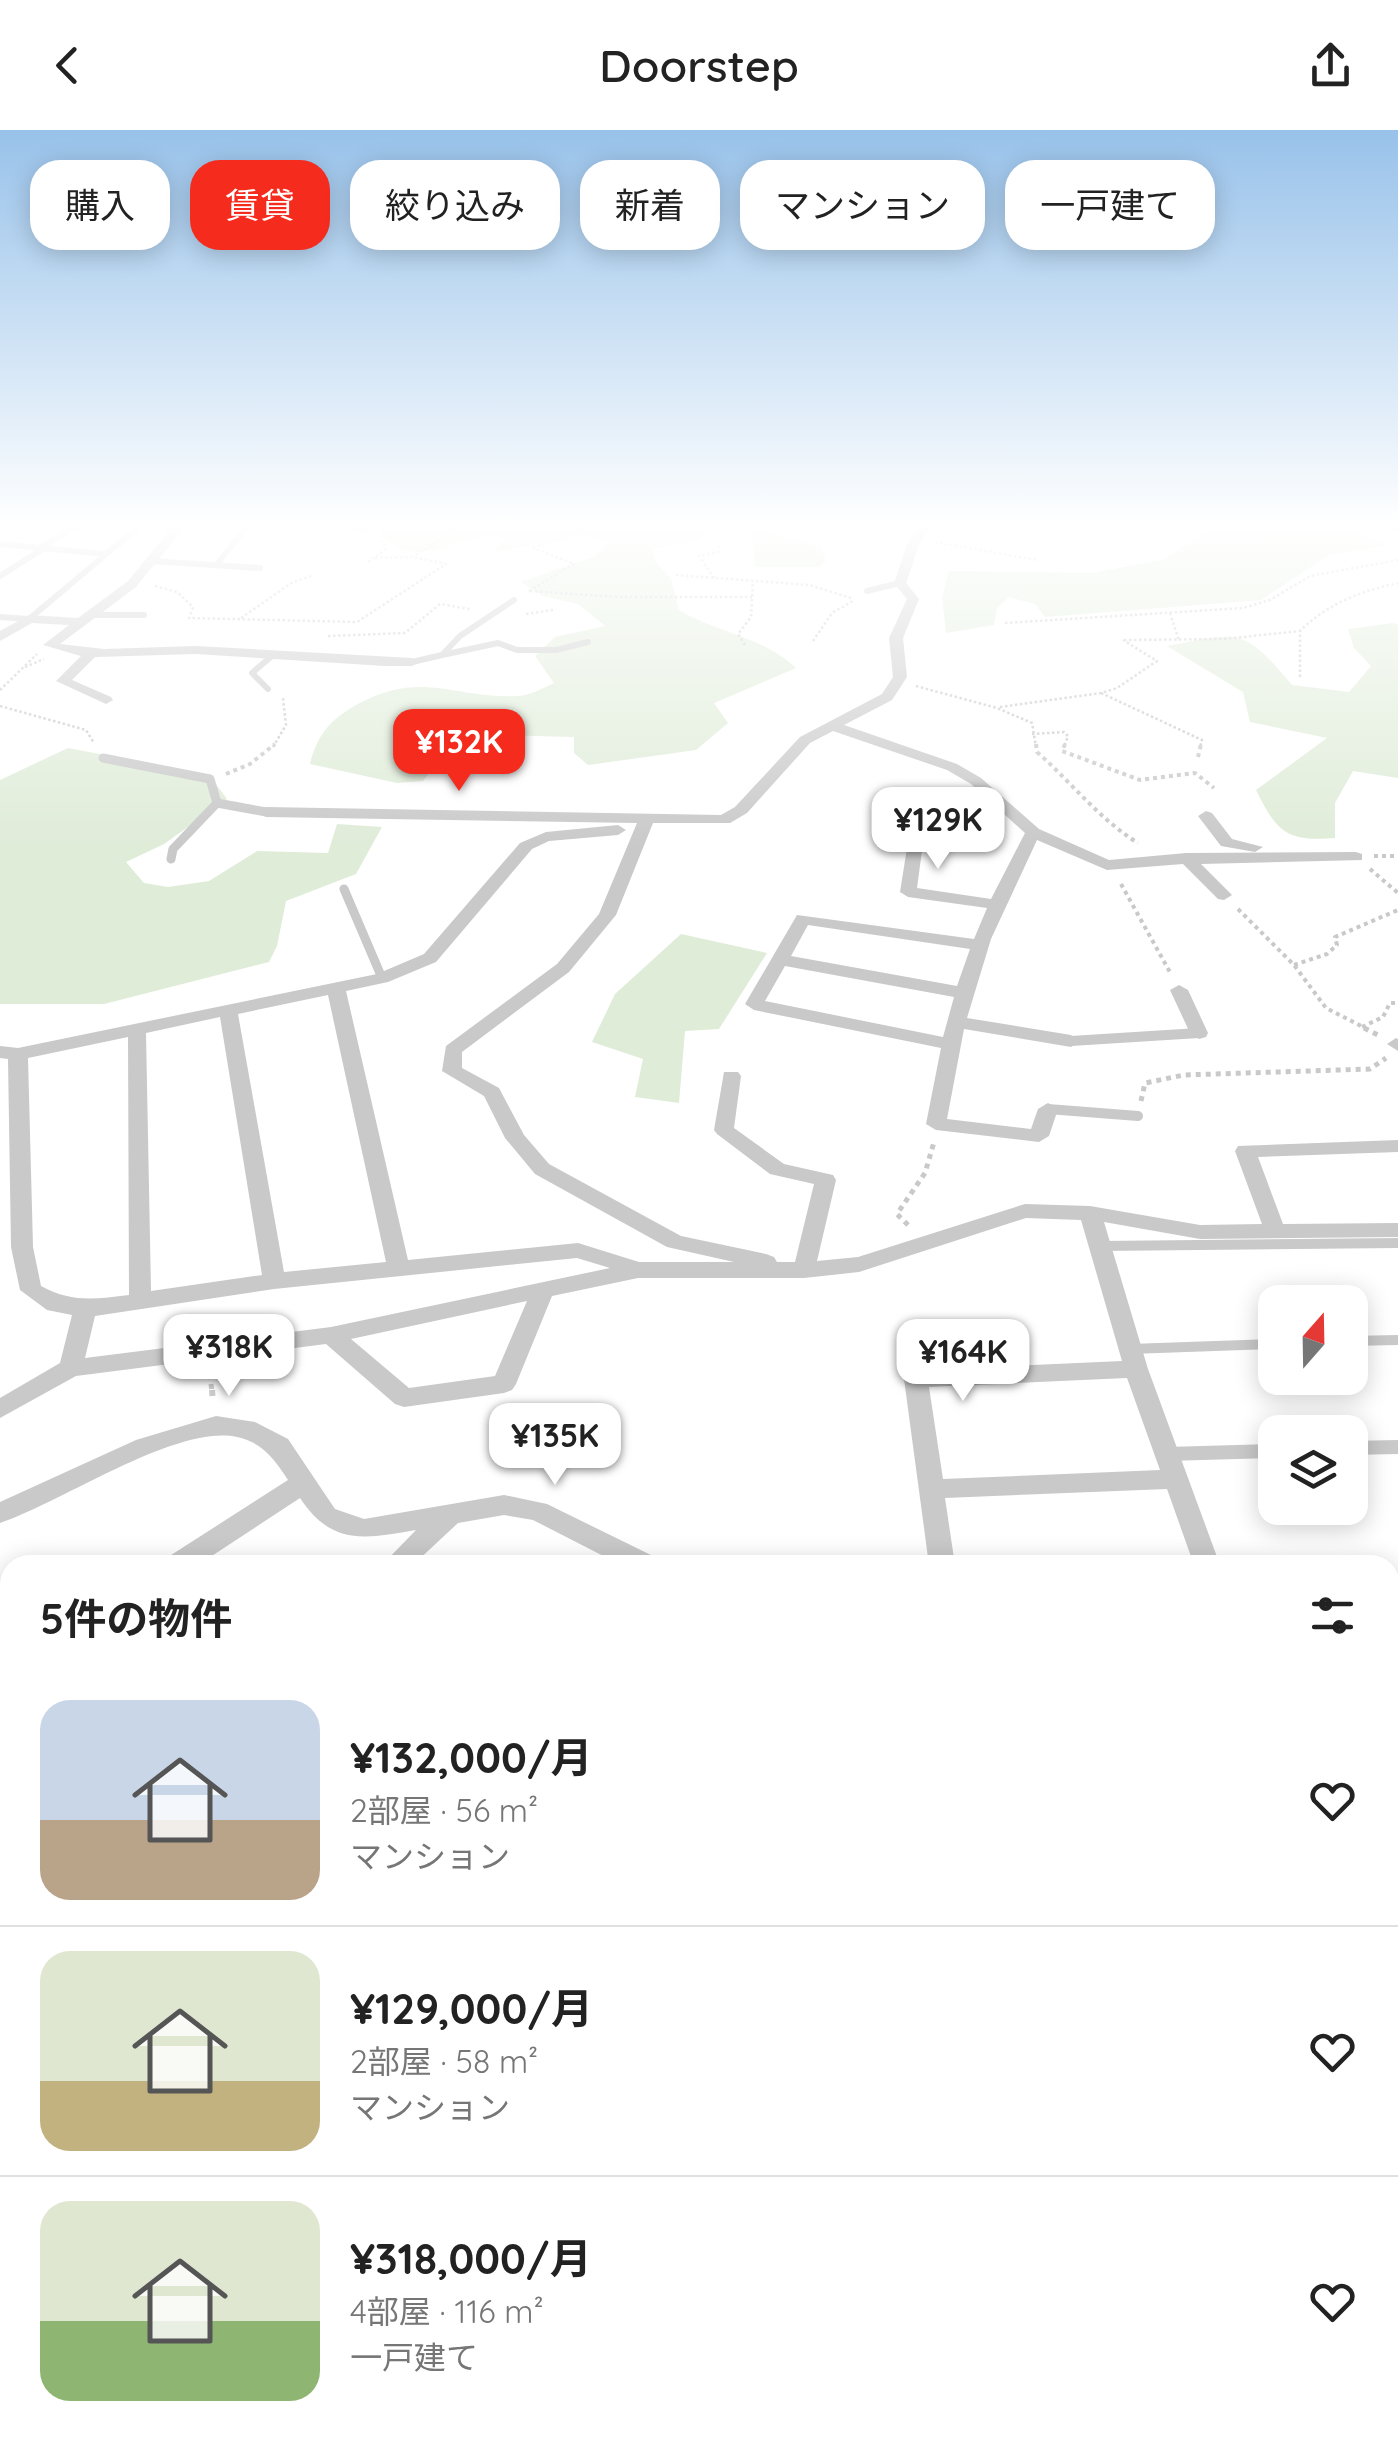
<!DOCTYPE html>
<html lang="ja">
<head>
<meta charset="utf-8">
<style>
  body { margin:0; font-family:Quicksand,"Noto Sans JP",sans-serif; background:#f6f6f6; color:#222; height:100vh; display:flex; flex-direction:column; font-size:38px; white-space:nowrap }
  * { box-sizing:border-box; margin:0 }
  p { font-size:32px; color:#767676 }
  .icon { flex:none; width:55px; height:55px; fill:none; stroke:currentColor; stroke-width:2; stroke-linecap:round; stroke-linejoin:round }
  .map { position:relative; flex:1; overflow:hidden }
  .side { position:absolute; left:0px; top:1425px; width:1400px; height:890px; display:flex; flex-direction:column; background:#fff; border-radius:30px 30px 0 0; box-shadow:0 5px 25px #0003 }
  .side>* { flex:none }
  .banner { position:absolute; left:30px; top:30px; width:1340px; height:90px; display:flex; gap:20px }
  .needle { width:65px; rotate:20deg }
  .controls { position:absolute; left:1258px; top:1155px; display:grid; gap:20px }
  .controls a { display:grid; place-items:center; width:110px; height:110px; border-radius:20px; background:#fff; box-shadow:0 5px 25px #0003; font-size:50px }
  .price { position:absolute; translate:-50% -85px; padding:0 22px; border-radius:20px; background:#fff; color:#222; font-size:32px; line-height:65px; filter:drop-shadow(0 2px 5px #0008) }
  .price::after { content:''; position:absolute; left:50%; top:60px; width:30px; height:22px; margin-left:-15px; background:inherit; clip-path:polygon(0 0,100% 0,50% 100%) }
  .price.current { background:#f42b1d; color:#fff }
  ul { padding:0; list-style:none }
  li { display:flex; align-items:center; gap:30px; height:250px; padding:0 40px }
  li+li { border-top:2px solid #e0e0e0 }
  li span { display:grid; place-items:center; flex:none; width:280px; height:200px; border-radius:30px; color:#555 }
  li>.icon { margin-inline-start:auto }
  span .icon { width:120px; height:120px; fill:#fffc; stroke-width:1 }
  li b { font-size:42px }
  h2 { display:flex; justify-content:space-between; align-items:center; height:120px; padding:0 40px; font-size:42px }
  .chip { padding:0 35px; border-radius:30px; background:#fff; box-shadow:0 5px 25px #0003; font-size:35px; line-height:90px }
  .chip.current { background:#f42b1d; color:#fff }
  header { display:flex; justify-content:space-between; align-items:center; height:130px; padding:0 40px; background:#fff; font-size:45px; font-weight:600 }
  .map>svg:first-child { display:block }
</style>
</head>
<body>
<header><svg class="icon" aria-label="back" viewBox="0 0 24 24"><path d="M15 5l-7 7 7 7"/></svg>Doorstep<svg class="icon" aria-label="share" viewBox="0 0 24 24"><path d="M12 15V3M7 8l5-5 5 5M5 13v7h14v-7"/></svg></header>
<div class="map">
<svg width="1398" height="2315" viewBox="0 0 1398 2315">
  <rect width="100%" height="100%" fill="#fff"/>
  <path fill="#dfecd8" d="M385 394H737L821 417 826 431 819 437H755L752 401H709L696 411 653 419 655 431 671 449 679 480C718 503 764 507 796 538L714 573 728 593 696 620 588 635 574 623V607L427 603 407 627 433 638 423 651 397 653 310 634C317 605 330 590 356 575 423 539 452 569 517 566 529 566 543 558 554 553L535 526 555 507 605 496 578 474 543 466 521 452 596 426 608 412 585 405 494 422 504 409C461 396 424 447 379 404Z
    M1216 394H1336L1389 415 1329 425 1261 470 1045 487 1035 474 1009 467 997 478 994 495 946 503 942 467 949 441 1092 443 1165 429Z
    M1393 493 1398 495V648L1353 641 1335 673V708C1286 712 1277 702 1256 660L1327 608 1250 592 1243 562 1167 516C1239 502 1243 496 1292 555L1349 562 1371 536 1354 518 1348 499Z
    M68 618 209 645 227 669 164 714 126 732 144 753 168 757 209 751 257 721 328 723 337 694 382 697 356 744 286 771 277 816 269 832 104 874H0V650Z
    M681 804 767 823 719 899 685 901 679 973 635 967 643 929 592 912 615 864Z
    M350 2305H503L492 2315H348Z"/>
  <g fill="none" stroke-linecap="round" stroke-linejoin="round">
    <path stroke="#c9c9c9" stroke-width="2.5" stroke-dasharray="2.5 2.5" stroke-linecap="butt" d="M946 399 967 394
      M935 412 1037 430
      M533 418 593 394
      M416 425 458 398
      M368 432 386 419 381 410
      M676 445 809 455 851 468
      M714 448 699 426 718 422 720 416
      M155 456 177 462 193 477 189 488 357 492 446 434 413 427 373 428
      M529 461 574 434 533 418
      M530 461 618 467H752
      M1170 483 1179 511
      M526 484 553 480
      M241 488 293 452 314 445
      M1005 493 1243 478 1270 470 1310 446 1398 430
      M328 506 405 503 440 474 470 479
      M1124 510 1224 509 1300 501
      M813 511 832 483 853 471
      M745 515 738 504 751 487 753 451
      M25 537 44 529
      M1300 547V501C1327 474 1361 461 1398 453
      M916 556 997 578 1032 593 1036 617
      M0 560 37 524
      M1101 563 1202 610 1200 617
      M0 576 86 600 94 613
      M1000 577 1101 563 1117 558 1157 531 1123 510
      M1032 604 1064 602 1068 606 1064 617
      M273 617 286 595 283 568"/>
    <path stroke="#c9c9c9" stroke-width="4" stroke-dasharray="4 4" stroke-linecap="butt" d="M1036 614 1037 622C1072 653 1099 689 1138 713
      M1065 614 1062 621 1140 650 1195 643 1214 658
      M1198 627 1201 614
      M226 644 250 634 275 614
      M1374 726H1398
      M1370 739 1398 763
      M1121 754 1171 844
      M1238 779 1294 835 1326 878 1369 900
      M1294 835 1327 824 1337 815 1335 807 1398 780
      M1362 897 1383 887 1390 873H1398"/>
    <path stroke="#c9c9c9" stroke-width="5" stroke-dasharray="5 5" stroke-linecap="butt" d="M1364 898 1380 906
      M1141 971 1145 953 1184 945 1370 939 1386 928
      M908 1095 897 1084 925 1043 934 1012
      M210 1244 212 1263"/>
    <path stroke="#c9c9c9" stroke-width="6" stroke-dasharray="6 6" stroke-linecap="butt" d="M212 1260 213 1272"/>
    <path stroke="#c9c9c9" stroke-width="6" d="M1385 394 1398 400
      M0 414 105 424
      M41 417 80 394
      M151 431 260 438
      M217 434 249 394
      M0 446 44 418
      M867 461 900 453
      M93 485H144
      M0 487 29 489 142 394
      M442 525 498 513 517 520H556L588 512
      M412 532 442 525 460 506 514 470
      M268 559 252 543 273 525"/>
    <path stroke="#c9c9c9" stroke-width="9" d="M103 628 210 649 217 673 266 682
      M171 729 173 719 217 673
      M344 759 382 848"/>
    <path stroke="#c9c9c9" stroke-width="10" d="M1071 911 1199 903
      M1048 979 1138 986
      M1100 1116 1398 1113
      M1350 1211 1398 1210
      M1130 1219 1275 1214"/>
    <path stroke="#c9c9c9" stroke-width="14" d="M1350 1318 1398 1317
      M1167 1324 1275 1321"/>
    <path fill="#c9c9c9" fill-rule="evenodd" d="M175 394H187L136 457 60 514 104 519 196 516 412 528 419 532 412 536H385L196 524 95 527 72 550 111 567 113 570 106 574 56 551 81 526 43 515 69 495 32 493 0 511V501L29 485 78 488 128 451Z
      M342 394H357L370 401 360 403Z
      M922 394H933L919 415 906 453 919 469 903 508 907 547 892 570 844 595 957 634 981 648 1039 699 1109 730 1186 723 1356 722 1362 724V730L1201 734 1232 765 1224 770 1218 769 1183 734 1107 740 1037 710 991 809 967 888 1071 905 1080 911 1071 917 964 899 947 989 1031 999 1038 979 1048 973 1058 979 1049 1006 1039 1012 936 1000 926 994 941 918 754 880 745 874 797 785 974 809 987 778 908 767 900 762 913 680 927 683 917 758 991 769 1025 703 971 654 947 640 833 601 810 613 747 683 730 693H653L616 785 569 842 462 922V938L499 958 524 1005 549 1034 681 1106 766 1124 774 1127 777 1132H795L814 1054 770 1044 717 1004 714 1000 724 942H738L741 946 734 998 784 1034 833 1045 836 1050 817 1131 858 1127 1025 1074 1090 1076 1200 1095 1262 1094 1235 1021 1238 1016 1398 1010V1022L1258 1027 1283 1094 1398 1093V1107L1200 1109 1104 1092 1148 1239 1220 1435H1194L1167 1359 945 1368 955 1435H929L904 1249 908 1243 916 1240 1122 1231 1081 1090 1026 1088 859 1142 804 1148H638L552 1166 516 1254 512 1260 504 1263 404 1277 395 1274 326 1214 76 1246 0 1288V1268L60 1233 72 1185 47 1180 20 1160 11 1117 8 929 0 928V916L18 918 377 844 424 824 520 713 546 702 618 695 626 700 618 705 549 711 532 719 436 832 388 852 346 861 408 1130 578 1113 639 1132H734L667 1117 535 1044 505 1008 484 966 442 941 446 916 557 834 599 784 637 693 266 687 258 682 266 677 721 685 735 677 800 607 882 564 893 547 889 508 907 469 894 453 907 415ZM808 795 970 819 957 856 791 826ZM785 836 954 867 943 907 765 871ZM328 865 386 1132 284 1142 238 884ZM220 887 262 1145 151 1161 146 903ZM128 907 129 1165C95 1169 72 1173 41 1156L33 1117 28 928ZM577 1128 610 1138 331 1197 85 1228 95 1186 274 1159ZM527 1171 495 1246 409 1258 351 1209ZM1127 1248 1160 1340 943 1349 929 1257Z
      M1206 681 1212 683 1232 709 1263 717 1255 722 1221 716 1198 686Z
      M1179 855 1188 860 1208 903 1206 907 1199 909 1190 903 1170 860Z
      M1396 908 1398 909V921L1387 914Z
      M216 1286 255 1292 288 1309 335 1379 364 1389 504 1365 547 1374 655 1427 659 1435H621L533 1390 504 1385 458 1393 413 1435H382L416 1400C364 1409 332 1416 300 1368L198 1435H164L168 1427 288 1350C275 1330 262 1312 237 1307 176 1294 61 1373 0 1393V1372L136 1310Z
      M1390 1474H1398V1496H1390Z
      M10 1533V1560L0 1563V1536Z
      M1390 1618 1398 1619V1645L1390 1644Z
      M1390 1662 1398 1663V1691L1390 1690Z
      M10 1688V1719L0 1723V1692Z
      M1390 2096H1398V2132H1390Z
      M157 2305H199L195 2315H152Z
      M783 2305H821L825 2315H785Z"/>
    <path fill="#b6b6b6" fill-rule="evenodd" d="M1390 1864H1398V1912H1390Z
      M10 1880V1931L0 1935V1884Z
      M10 2175V2233L0 2237V2179Z
      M1000 2305H1056L1059 2315H1003Z"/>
  </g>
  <linearGradient id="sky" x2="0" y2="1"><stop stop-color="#98c2ea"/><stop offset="0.55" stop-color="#fff"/><stop offset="1" stop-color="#fff" stop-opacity="0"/></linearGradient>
  <rect width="1398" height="718" fill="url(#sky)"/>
</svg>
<div class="controls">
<a><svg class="needle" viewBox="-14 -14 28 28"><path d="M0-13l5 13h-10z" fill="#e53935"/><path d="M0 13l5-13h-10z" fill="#767676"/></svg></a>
<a><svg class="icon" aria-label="layers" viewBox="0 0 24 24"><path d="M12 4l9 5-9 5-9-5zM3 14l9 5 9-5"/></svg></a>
</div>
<b class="price current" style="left:459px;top:664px">¥132K</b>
<b class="price" style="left:938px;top:742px">¥129K</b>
<b class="price" style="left:229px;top:1269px">¥318K</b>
<b class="price" style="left:963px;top:1274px">¥164K</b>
<b class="price" style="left:555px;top:1358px">¥135K</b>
<div class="banner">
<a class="chip">購入</a>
<a class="chip current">賃貸</a>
<a class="chip">絞り込み</a>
<a class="chip">新着</a>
<a class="chip">マンション</a>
<a class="chip">一戸建て</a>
</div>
<section class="side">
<h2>5件の物件<svg class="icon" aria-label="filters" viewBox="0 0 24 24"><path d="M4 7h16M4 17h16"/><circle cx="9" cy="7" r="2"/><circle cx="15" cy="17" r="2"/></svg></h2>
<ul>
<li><span style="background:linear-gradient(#c9d6e8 60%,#b9a48a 0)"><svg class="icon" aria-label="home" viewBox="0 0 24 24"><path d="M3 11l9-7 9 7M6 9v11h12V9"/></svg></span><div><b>¥132,000/月</b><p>2部屋 · 56 m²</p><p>マンション</p></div><svg class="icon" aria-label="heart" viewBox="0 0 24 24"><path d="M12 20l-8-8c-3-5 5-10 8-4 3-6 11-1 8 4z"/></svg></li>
<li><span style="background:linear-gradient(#dfe7d0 65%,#c2b280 0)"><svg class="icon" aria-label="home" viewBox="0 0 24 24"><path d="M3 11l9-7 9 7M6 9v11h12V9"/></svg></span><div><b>¥129,000/月</b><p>2部屋 · 58 m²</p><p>マンション</p></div><svg class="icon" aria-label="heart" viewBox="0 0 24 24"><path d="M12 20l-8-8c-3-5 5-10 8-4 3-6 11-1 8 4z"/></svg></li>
<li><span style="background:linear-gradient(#dfe7d0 60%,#8fb573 0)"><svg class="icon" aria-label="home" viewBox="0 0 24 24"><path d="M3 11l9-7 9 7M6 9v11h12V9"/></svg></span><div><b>¥318,000/月</b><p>4部屋 · 116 m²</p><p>一戸建て</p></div><svg class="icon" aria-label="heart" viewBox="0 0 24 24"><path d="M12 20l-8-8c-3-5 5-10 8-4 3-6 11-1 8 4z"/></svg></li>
</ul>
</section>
</div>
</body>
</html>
